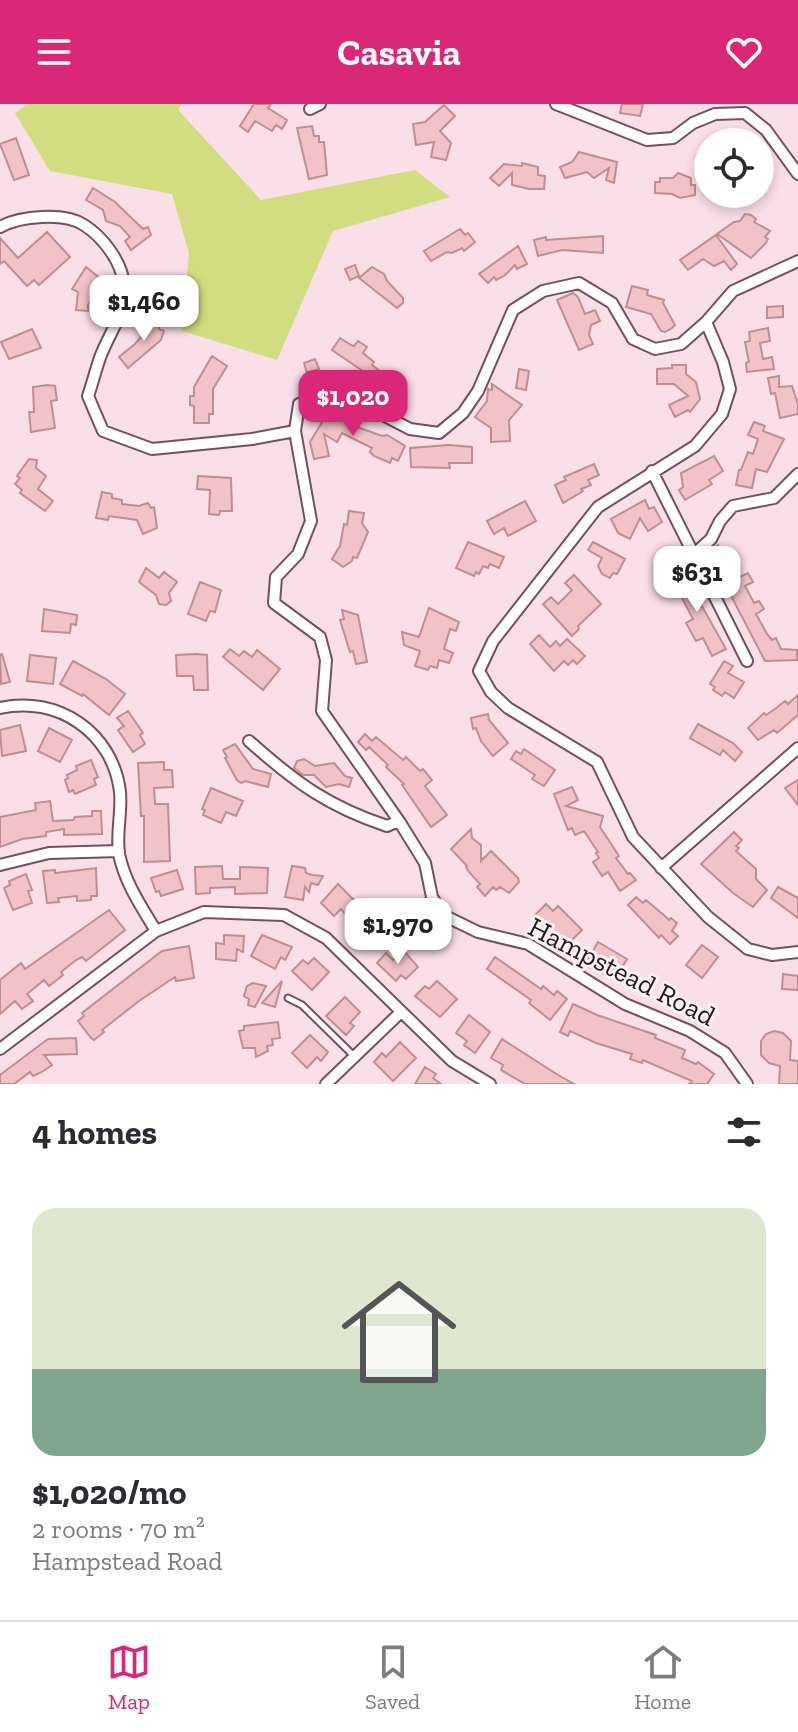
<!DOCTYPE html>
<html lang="en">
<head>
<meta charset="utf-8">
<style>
  body { margin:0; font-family:"Zilla Slab",serif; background:#f2f2f3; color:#2b2b33; height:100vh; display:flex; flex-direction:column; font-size:30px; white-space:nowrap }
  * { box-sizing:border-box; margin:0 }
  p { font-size:26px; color:#7c7c81 }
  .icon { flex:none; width:44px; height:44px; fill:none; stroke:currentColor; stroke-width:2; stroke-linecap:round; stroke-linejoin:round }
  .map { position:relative; height:980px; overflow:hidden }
  .side { display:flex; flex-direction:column; background:#fff; flex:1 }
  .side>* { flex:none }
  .tools { position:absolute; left:694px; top:24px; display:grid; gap:16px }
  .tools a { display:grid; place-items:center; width:80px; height:80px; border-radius:50%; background:#fff; box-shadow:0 4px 12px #0003; font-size:40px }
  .price { position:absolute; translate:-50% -68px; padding:0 18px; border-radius:16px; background:#fff; color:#222; font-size:26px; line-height:52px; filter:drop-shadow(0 2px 4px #0008) }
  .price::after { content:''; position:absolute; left:50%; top:48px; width:24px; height:18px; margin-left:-12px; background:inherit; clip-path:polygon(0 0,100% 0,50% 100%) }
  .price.active { background:#db2777; color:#fff }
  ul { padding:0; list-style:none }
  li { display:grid; align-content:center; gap:16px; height:424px; padding:0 32px }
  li+li { border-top:2px solid #e1e1e2 }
  li span { display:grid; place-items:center; height:248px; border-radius:24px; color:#555 }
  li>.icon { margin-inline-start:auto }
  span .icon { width:144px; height:144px; fill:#fffc; stroke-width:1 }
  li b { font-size:34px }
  h2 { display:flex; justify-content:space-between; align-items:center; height:96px; padding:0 32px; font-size:34px }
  header { display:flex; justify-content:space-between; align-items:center; height:104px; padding:0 32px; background:#db2777; color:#fff; font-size:36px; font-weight:700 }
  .menu { display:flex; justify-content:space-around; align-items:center; height:112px; border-top:2px solid #e1e1e2; background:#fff; font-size:22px; color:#7c7c81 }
  .menu a { display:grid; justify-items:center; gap:4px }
  .menu .active { color:#db2777 }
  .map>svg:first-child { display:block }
</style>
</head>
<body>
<header><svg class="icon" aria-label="menu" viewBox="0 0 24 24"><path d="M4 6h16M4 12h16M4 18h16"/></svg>Casavia<svg class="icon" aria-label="heart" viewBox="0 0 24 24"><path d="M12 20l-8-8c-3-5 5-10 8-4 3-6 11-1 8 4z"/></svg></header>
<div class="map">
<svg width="798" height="980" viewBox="0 0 798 980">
  <rect width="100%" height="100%" fill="#fadee8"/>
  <path fill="#d2dd80" d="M28 0H182L178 6 261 96 415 66 450 93 333 127 277 256 182 227 189 149 172 90 50 67 15 9Z"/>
  <path fill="#f2c3c6" stroke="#bd8f92" stroke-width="2" d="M254 0H271L268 4 287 16 282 25 276 21 272 27 255 17 248 28 240 22Z
    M622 0H643L640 12 620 9Z
    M444 1 455 12 440 27 451 39 446 56 431 53 434 38 416 41 413 20 425 18Z
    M312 22 314 32H319V38H324L327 71 309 75 297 24Z
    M16 34 29 71 14 76 0 40Z
    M579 48 617 58 614 79 606 76 609 64 594 74 587 68 565 74 560 63 572 58Z
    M522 59 538 63V71L545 72 544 85H529L512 81V69L499 82 490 74 504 60 522 62Z
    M678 69 691 74V81H695V91L680 94 672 90 655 89V78H660V74H673Z
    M93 84 115 98 143 125 148 123 151 131 131 146 125 137 130 133 120 122 106 117 103 106 86 96Z
    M745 110 751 111 756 115 754 118 770 127 765 133 768 135 765 140 751 154 717 130 734 118 740 117Z
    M460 125 465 131 468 129 475 138 464 147 462 144 452 149 447 148 431 157 424 147Z
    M47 128 70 153 39 181 34 176 27 182 4 157 0 160V134L18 154Z
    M716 131 737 160 731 166 724 157 714 162 703 155 688 166 680 156Z
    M603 132V149L562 146 538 152 534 136 546 133V136Z
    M518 142 527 160 517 165 515 161 504 172 496 176 494 173 488 179 479 170Z
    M355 161 359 172 350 176 345 165Z
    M86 163 102 176 101 182 88 201V207L76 206 78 188 72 185Z
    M372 163 384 170 387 177 403 194V199L397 204 359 174Z
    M632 182 648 186 647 191 664 196 663 199 675 221 672 224 665 228 661 227 651 210 626 203Z
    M573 189 578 193 585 210 595 206 600 217 591 221 589 231 593 240 579 246 557 196Z
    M783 202V213L767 214V203Z
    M152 211 162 215 159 225 164 227 161 236 128 264 119 253 135 240 146 227Z
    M768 224 770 237 760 239 763 255 772 253 774 265 747 268 746 259 749 258 745 238 750 237 749 228Z
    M32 225 41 244 9 255 1 238Z
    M340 234 351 241 354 242 358 237 367 243 363 249 374 258 372 261 384 270 377 281 365 273 367 270 332 246Z
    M212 252 227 262 213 285V310H209V319H194V302L190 301V292H194V283Z
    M315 255 319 265 307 269 304 259Z
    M672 261H686V270L696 278 700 295 690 308 688 306 675 313 669 301 688 292 674 280H657V265L672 264Z
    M519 265 529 267 526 286 516 284Z
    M779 272V283L792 282 798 300V310L780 314 775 289 771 290 768 274Z
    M492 280 522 301 509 316 510 337 491 338V324L475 313 487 297 488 285 492 286Z
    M47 281 55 282 57 296 51 297 55 324 31 328 29 308H34L33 283Z
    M326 304 360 324 382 332 387 331 405 342 398 357 392 354 390 359 374 352 370 348 372 344 342 329 337 338 324 330 329 352 314 355 310 338 324 315 320 313Z
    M754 318 765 322 763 327 784 335 767 368 756 365 752 384 736 381 739 366H741L748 348 753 350 758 335 748 331Z
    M449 341 472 343V359H449L450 364 411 363 410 344Z
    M714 352 723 367 709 376 712 380 685 396 679 386 683 383 681 369Z
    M29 355 37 356 36 364 46 372 38 385 53 397 45 407 20 389 22 386 15 380 20 374 17 372Z
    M594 360 599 371 588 376 591 381 581 385 583 387 563 399 555 381 566 376 564 373Z
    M198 372 231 374 232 407H220L219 411 209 410 210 386 197 385Z
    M102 388 112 390V394L122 396V400L139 402 148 399 151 404 154 403 157 424 143 430 137 416 109 412 108 416 96 414Z
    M645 396 649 405 654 403 662 418 648 427 640 414 630 435 618 429 611 415Z
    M525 397 536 417 508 432 504 424 494 430 487 417Z
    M349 407 364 409 362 419 368 428 357 454 353 453 352 457 343 463 332 455 340 442 344 420 347 421Z
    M468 438 504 453 499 464 490 460 488 464 483 462 479 470 476 468 474 472 456 464Z
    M593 438 625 455 617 470 613 469 610 474 602 470 598 462 602 454 588 446Z
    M718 441 738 474 748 469 753 478 745 482 754 499 759 497 764 505 756 510 767 530 772 536 776 534 781 545 797 546V556L765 557 714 459 707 451Z
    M687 463 692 472 688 474 695 490 726 545 712 552 703 534 696 537 686 519 693 515 671 473Z
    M146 464 159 474 164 468 177 478 169 489 171 497 166 501 159 500 156 491 139 478Z
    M574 471 601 500 578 522 579 525 572 532 543 500 551 493 558 500 572 486 565 479Z
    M200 478 221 486 215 508 210 507 206 517 188 510Z
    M429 504 459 518 456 527 450 525 444 545 453 549 449 559 439 556 437 564 430 562 428 566 415 562 420 547 404 541 402 528 419 533Z
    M44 505 77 511 76 521 71 520 70 529 42 527Z
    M342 506 358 511 367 558 356 560 353 547 350 548 340 516 344 515Z
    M539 531 550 543 556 537 560 542 567 535 585 552 577 560 573 556 568 561 564 557 554 567 530 540Z
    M230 545 239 552 244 547 252 553 257 546 280 565 263 586 223 553Z
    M2 550 10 578 1 580 0 551Z
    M196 550 207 551 208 586H194L193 572H177L176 551Z
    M30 551 56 554 53 580 27 577Z
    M73 557 106 575 125 590 109 611 83 590 82 592 60 580Z
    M724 557 733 562 728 569 744 578 734 594 725 588 722 592 713 586 715 583 710 580Z
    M798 591V611L777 629 774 626 758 636 748 624 764 609 766 611 775 605 785 597 788 600Z
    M128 607 143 629 140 631 145 640 133 648 118 626 124 622 117 614Z
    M488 610 489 616 508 639 493 652 481 637 476 624 473 625 471 614Z
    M698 620 733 639 742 648 735 657 723 646 720 651 690 634Z
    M20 621 26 647 2 652 0 626Z
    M49 624 72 636 60 658 38 647Z
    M365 630 372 637 376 633 403 656 406 653 420 667 423 665 432 676 425 682 447 711 431 723 402 681 404 680 386 663 388 661 369 643 366 646 358 638Z
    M235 640 253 665 271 670 268 683 245 677 241 679 237 676 225 654 227 653 223 646Z
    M524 645 555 666 544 682 532 675 535 671 511 655 516 647 521 650Z
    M304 655 315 662 334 659 345 672 352 674 349 683 339 680 326 683 314 671H303L294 664 297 657Z
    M91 656 98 673 94 675 96 681 75 690 73 686 69 688 65 676 68 674 67 671 77 666 76 662Z
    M164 658V666H172L173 683 154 684 155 700H168L170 757 144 758V712H141L138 659Z
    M798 676V701L785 684Z
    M572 683 578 696 566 702 603 712 600 723 619 752 616 754 628 770 630 769 636 776 620 787 608 768 602 772 593 758 599 754 596 749 598 748 584 727 575 731 572 724 568 726 554 690Z
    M211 684 243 697 236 712 226 708 221 719 203 711 205 706 202 705Z
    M50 697 53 717 73 716 75 713 92 712V707H101L102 730 64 731V725L46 728V732L22 735 0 743V713L36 706 35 699Z
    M471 725 472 734 481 741V757L491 747 518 774 519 778 509 789 500 783 496 786 493 783 485 792 477 783 480 780 469 768 466 763 467 762 451 745Z
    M734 728 742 736 736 742 739 744 736 747 756 765V775L767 786 753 803 733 789 701 760Z
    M222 762 223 775H240V763L268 764 267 789 235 790V783L210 784V789L196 790 195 763Z
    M292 762 305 764 306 769 312 771 323 772 318 781 311 779 309 788 305 783 303 796 285 793Z
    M96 764 97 792H91V796L77 797V792L58 794 59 798 47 799 43 767 55 766V769Z
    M177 766 183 785 161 792 159 787 156 788 151 774Z
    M26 770 32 786 28 787 32 799 13 806 4 784 10 781 9 777Z
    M338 780 357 799 346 811 341 805 334 812 321 799Z
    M778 783 798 794V814L771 794Z
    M636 793 643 799 646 796 666 813 669 816 671 814 677 819 672 827 678 832 670 840 661 831 659 834 628 801Z
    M546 800 553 807 558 802 582 826 565 843 535 811Z
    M109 806 125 826 86 857 82 853 76 856 61 868 63 871 49 882 44 876 27 890 33 897 22 905 15 897 0 910V876L21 859 25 865Z
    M369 811 388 830 372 845 362 835 359 839 347 826 357 816 360 819Z
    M224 831 244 832 243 848 237 845 236 857 216 855V839L224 840Z
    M262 831 292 843 285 856 281 853 275 865 251 852Z
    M598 838 627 855 615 875 585 861Z
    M702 841 718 853 702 874 686 861Z
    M189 842 194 874 176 877 175 873 139 897 102 926 104 928 94 936 91 934 78 917 84 912 82 909 162 847Z
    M403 846 418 863 406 875 401 871 396 877 377 859 386 849 393 856Z
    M495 853 541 885 543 882 554 891 557 887 567 895 550 916 529 899 531 896 487 865Z
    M314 854 329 868 312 886 292 867 303 856 308 860Z
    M783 870 798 872V886L782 885Z
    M282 877 275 903 262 899Z
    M437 877 457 895 440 913 415 892 425 882 429 885Z
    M253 879 266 882 255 903 248 901 249 895 244 892 247 882Z
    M345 893 360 908 350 919 354 922 346 931 326 912Z
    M573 900 597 911 656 931 655 934 685 946 682 954 696 960 698 958 714 970 707 980H689L692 977 643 956 642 959 630 955 632 950 596 939 570 927 568 932 560 928Z
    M469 911 490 928 475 949 464 941 467 937 456 929Z
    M278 918 280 934 272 935 273 941 267 942 268 947 256 953 255 944H243L239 927 244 926V922Z
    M774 927 783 929 791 937 790 956 798 957V980H779L780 962 769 959 761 951V937L766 930Z
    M310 931 328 948 321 957 317 953 307 964 292 949Z
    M76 934 77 950 44 951 52 961 42 968 33 972 30 968 14 980H0V971L48 935Z
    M502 935 558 971 574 980H525L501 966 503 961 491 954Z
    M400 938 416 954 393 977 374 958 382 949 386 953Z
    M425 963 436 970 433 974 441 980H415Z"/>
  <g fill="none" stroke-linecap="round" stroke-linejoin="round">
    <defs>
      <path id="lane" d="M288 894 302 901 354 952"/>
      <path id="street" d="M556 0 647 36 673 34 693 19 715 10 745 9 766 26 798 70
        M310 5 320 0
        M0 123C20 112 64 108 84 121 103 133 122 158 124 181 127 206 110 228 101 251 96 264 93 278 88 292L103 327 152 345 252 335 295 327
        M706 218 723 258 730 285 722 310 695 342 598 403 493 537 479 567 491 588 508 604 597 658 633 733 708 813 748 845 772 851 798 848
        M652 367 747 557
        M693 451 711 435 720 417 733 402 774 394 798 370
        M0 604C57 591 113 628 120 688 122 708 116 730 119 750 125 779 141 802 156 827
        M249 637C295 678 327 702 387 722L399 717
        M0 761 49 749 119 747
        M661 764 798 644
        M0 945 156 827 204 808 284 811 326 834 452 957 490 980
        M326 980 401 908
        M747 980 725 949 690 927 625 900 528 840 478 828 443 811 432 793 425 759 399 717 322 607 326 556 320 533 274 499 276 473 298 450 311 417 295 327 299 300 333 285 410 325 439 329 463 309 478 287 513 206 543 187 579 179 612 199 633 235 655 245 681 240 706 218 733 187 798 157"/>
    </defs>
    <use href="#lane" stroke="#764f5f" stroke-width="9"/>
    <use href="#street" stroke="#764f5f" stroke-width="14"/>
    <use href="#lane" stroke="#fff" stroke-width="5"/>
    <use href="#street" stroke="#fff" stroke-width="10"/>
  </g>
  <g text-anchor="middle" stroke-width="6" stroke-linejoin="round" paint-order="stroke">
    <g font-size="28" fill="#27171d" stroke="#faf1f4">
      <text transform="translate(622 867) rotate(27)" y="10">Hampstead Road</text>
    </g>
  </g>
</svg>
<div class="tools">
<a><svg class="icon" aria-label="locate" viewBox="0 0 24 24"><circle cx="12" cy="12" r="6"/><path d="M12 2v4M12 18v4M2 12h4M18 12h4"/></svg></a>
</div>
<b class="price" style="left:144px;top:239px">$1,460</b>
<b class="price active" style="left:353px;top:334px">$1,020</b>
<b class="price" style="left:697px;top:510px">$631</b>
<b class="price" style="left:398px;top:862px">$1,970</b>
</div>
<section class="side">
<h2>4 homes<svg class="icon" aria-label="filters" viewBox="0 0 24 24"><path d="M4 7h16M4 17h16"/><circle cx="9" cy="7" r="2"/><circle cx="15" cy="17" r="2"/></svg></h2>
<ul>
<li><span style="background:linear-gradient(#dfe7d0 65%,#7fa58c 0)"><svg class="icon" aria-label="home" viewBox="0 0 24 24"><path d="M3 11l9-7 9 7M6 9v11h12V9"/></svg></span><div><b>$1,020/mo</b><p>2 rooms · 70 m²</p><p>Hampstead Road</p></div></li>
</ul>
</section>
<nav class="menu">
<a class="active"><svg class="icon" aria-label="map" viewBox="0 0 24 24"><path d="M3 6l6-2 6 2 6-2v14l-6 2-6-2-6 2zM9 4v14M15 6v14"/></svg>Map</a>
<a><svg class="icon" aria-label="saved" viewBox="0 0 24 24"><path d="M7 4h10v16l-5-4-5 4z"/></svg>Saved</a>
<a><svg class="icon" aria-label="home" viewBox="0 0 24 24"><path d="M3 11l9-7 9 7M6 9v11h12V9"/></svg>Home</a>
</nav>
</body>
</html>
